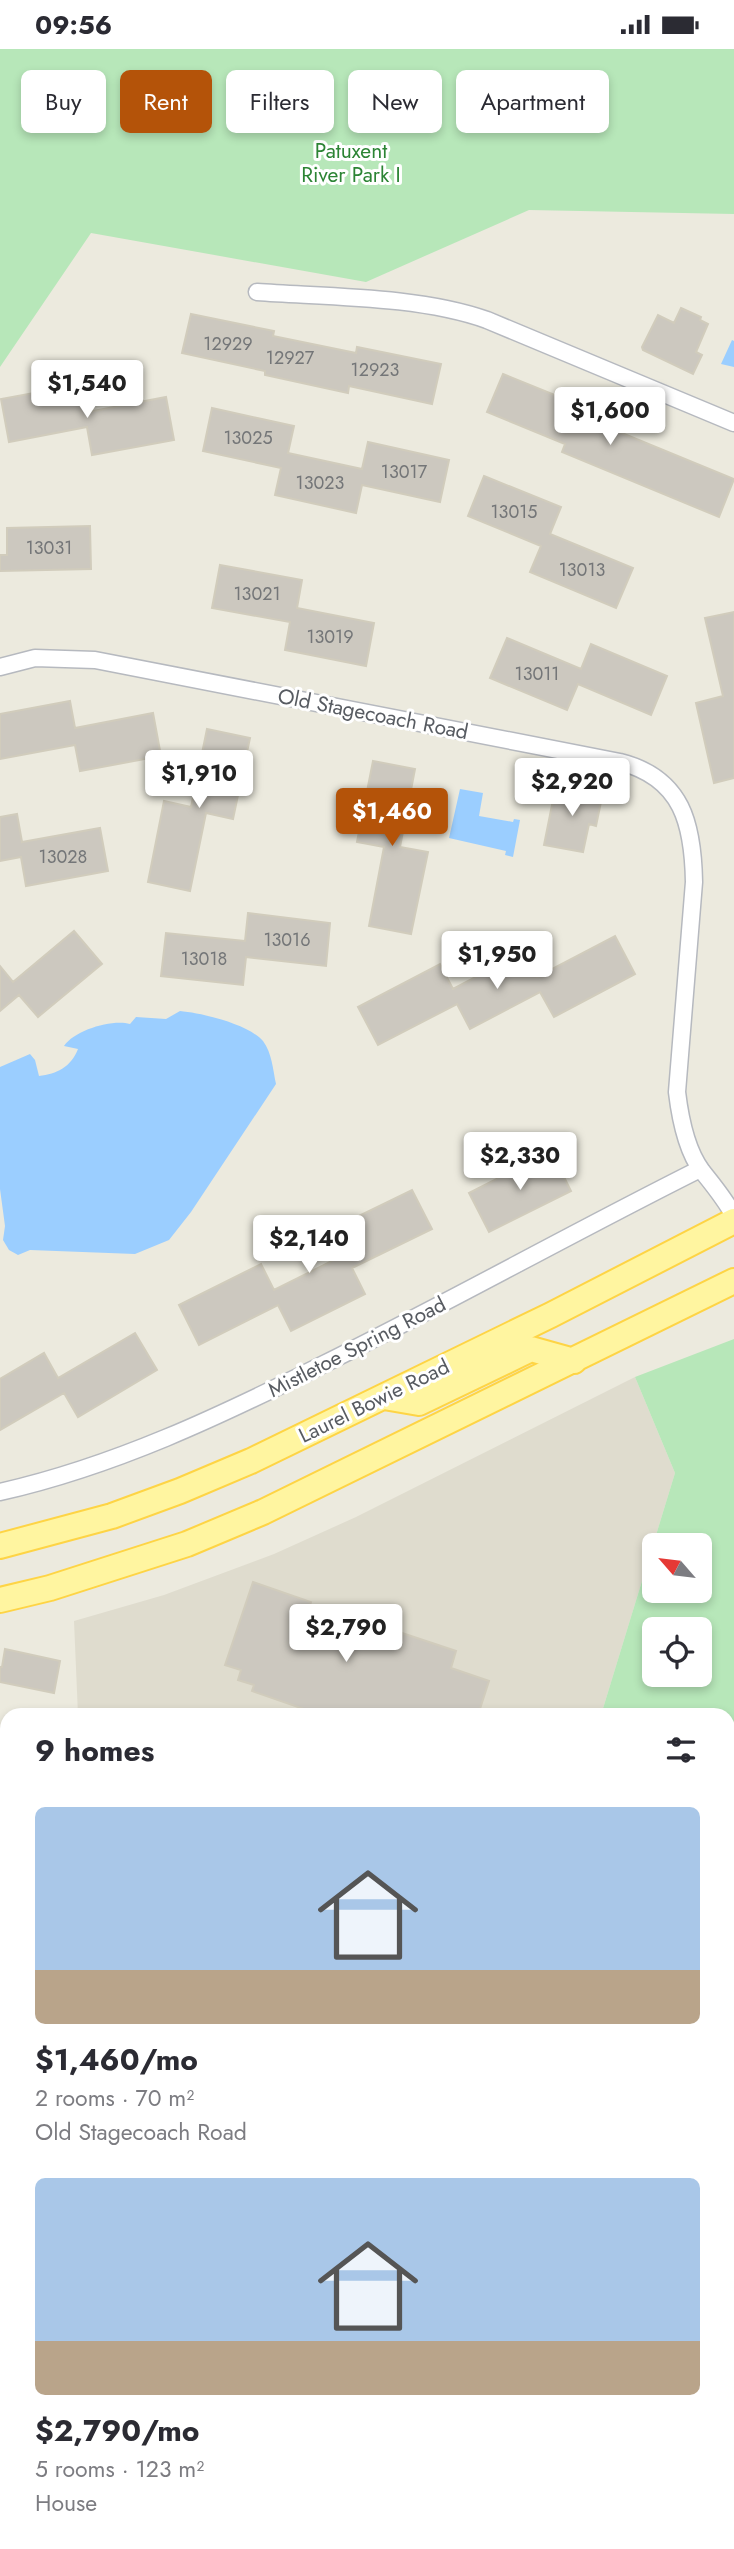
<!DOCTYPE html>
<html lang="en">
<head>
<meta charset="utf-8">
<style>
  body { margin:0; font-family:Jost,sans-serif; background:#f2f2f3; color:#2b2b33; height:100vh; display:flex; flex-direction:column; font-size:26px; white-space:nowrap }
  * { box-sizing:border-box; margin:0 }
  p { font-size:23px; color:#7c7c81 }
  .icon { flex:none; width:38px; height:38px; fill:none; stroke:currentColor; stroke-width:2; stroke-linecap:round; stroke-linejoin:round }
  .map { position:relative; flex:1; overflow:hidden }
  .side { position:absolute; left:0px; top:1659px; width:735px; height:842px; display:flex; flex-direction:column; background:#fff; border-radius:21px 21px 0 0; box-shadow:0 4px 10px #0003 }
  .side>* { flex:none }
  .guide { position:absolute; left:21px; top:21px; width:693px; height:63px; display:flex; gap:14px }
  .needle { width:46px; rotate:298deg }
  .controls { position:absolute; left:642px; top:1484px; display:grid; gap:14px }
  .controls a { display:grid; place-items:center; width:70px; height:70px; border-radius:10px; background:#fff; box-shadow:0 4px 10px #0003; font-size:35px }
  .price { position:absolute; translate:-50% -60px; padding:0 16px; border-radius:7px; background:#fff; color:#222; font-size:23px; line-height:46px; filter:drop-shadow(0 2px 4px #0008) }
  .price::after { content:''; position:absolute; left:50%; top:42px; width:21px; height:16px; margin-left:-10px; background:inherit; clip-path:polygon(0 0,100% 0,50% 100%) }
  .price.current { background:#b45309; color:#fff }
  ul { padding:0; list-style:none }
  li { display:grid; align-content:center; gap:14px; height:371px; padding:0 35px }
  li span { display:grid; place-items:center; height:217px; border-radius:10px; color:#555 }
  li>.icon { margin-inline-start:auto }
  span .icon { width:126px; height:126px; fill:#fffc; stroke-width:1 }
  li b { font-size:30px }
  h2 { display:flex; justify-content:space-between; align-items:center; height:84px; padding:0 35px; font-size:30px }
  .tag { padding:0 24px; border-radius:10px; background:#fff; box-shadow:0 4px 10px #0003; font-size:24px; line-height:63px }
  .tag.current { background:#b45309; color:#fff }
  .status { display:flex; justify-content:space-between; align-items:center; height:49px; padding:0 35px; background:#fff; direction:ltr }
  .status svg { height:19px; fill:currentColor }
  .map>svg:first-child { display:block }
</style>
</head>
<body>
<div class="status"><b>09:56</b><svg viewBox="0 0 49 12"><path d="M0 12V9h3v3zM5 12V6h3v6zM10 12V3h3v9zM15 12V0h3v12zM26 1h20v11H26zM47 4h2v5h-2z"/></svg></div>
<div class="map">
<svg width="734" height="2500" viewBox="0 0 734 2500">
  <rect width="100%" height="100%" fill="#eceade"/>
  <path fill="#dfdcce" d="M635 1328 675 1424 601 1666H78L74 1572 164 1546 274 1505 356 1468Z"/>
  <path fill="#b7e7b9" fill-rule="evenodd" d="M0 0H734V165L529 161 366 233 91 184 0 318Z
    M734 1290V2500H77L73 2494H728V1666H601L675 1424 635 1328ZM654 1496H700V1542H654ZM654 1580H700V1626H654Z
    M7 1921V2408L0 2405V1922Z"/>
  <path fill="#9bceff" d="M732 291 734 292V318L721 315Z
    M460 740 483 744 479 767 513 773 514 770 520 771 513 808 505 806 506 802 449 789Z
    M180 962C202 964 248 975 263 992 272 1004 273 1021 276 1035L191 1163 169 1191 135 1205 30 1201 18 1206 9 1201 3 1191 5 1177 0 1140V1018L30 1005 35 1011 39 1027C57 1025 71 1018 78 1000L64 997C75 981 112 970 130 975L136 968 166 970Z"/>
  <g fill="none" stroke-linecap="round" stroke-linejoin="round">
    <path stroke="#9bceff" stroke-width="5" d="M728 1781 734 1778
      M229 2500 237 2494"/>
  </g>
  <path fill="#ccc8bf" stroke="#d1ccbc" stroke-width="2" d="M681 259 701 268 700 271 708 275 696 303 702 306 693 325 643 301 642 298 658 266 674 274Z
    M191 265 274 282 273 287 356 304 357 298 441 315 432 355 349 337 348 344 265 326V322L182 304Z
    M503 325 582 357 578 366 734 430 719 468 562 403 565 395 487 363Z
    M83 335 88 363 166 348 174 391 92 406 87 378 9 393 1 350Z
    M212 359 294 377 288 404 362 420 368 393 449 411 440 453 362 436 356 464 275 446 281 419 203 402Z
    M484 427 561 458 550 485 633 519 616 559 530 523 541 497 468 467Z
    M90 477 91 520 0 522V506H7V479Z
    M220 516 302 531 297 559 374 574 366 617 285 601 290 573 212 559Z
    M734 563V729L714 734 696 654 723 647 705 569Z
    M507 589 581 620 591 595 667 627 651 666 578 635 567 661 490 629Z
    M70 652 75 679 153 664 161 707 80 722 75 696 0 710V665Z
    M207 680 250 689 233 770 206 764 190 842 148 833 164 752 191 758Z
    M373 712 415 720 400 798 428 803 411 885 369 877 384 798 357 793Z
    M556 736 595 744 594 747 602 748 596 777 589 775 583 803 544 796Z
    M17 765 22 793 100 779 108 822 26 837 21 808 0 812V768Z
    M248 864 330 874 326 917 246 908 243 936 161 927 166 884 245 892Z
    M74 882 102 915 38 968 19 946 0 962V917L13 933Z
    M615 887 635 925 554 968 540 943 470 980 457 955 378 996 358 958 440 915 453 940 523 903 537 928Z
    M551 1102 571 1142 489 1183 469 1144Z
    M412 1141 432 1180 352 1219 365 1245 291 1282 278 1256 199 1296 179 1256 261 1215 274 1241 342 1207 330 1181Z
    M135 1284 157 1321 78 1368 64 1344 0 1381V1330L44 1304 58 1329Z
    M253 1533 311 1553 308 1562 322 1588 348 1575 351 1567 456 1602 451 1619 489 1632 478 1666H321L252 1642 254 1636 238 1631 241 1621 225 1616Z
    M5 1600 60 1612 54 1644 0 1633V1618H2Z"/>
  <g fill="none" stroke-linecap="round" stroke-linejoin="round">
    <defs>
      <path id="minor" d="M257 243C328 248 420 247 487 271L734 374
        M0 618 35 609 95 611 620 713C683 729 693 776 694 833L677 1043C680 1068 686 1101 702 1122 714 1137 725 1150 734 1167
        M0 1443C115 1417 220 1367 324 1315 451 1252 574 1183 700 1120
        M0 2444 7 2450
        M39 2494 43 2500"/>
      <path id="primary" d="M384 1348 419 1354 531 1300 574 1312
        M0 1497 112 1467 180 1442 251 1412 551 1266 734 1172
        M0 1551 50 1539 187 1495 263 1463 734 1232"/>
    </defs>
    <use href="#minor" stroke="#b6b9bf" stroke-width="19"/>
    <use href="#primary" stroke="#fed445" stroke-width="28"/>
    <use href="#minor" stroke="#fff" stroke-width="16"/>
    <use href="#primary" stroke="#fff5a0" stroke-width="24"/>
  </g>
  <g text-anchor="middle" stroke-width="6" stroke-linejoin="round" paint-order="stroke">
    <g font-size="18" fill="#747678">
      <text x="228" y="301">12929</text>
      <text x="290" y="315">12927</text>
      <text x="375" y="327">12923</text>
      <text x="248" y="395">13025</text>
      <text x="404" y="429">13017</text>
      <text x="320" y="440">13023</text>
      <text x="514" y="469">13015</text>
      <text x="49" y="505">13031</text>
      <text x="582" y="527">13013</text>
      <text x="257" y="551">13021</text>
      <text x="330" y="594">13019</text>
      <text x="537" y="631">13011</text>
      <text x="63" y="814">13028</text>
      <text x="287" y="897">13016</text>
      <text x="204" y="916">13018</text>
    </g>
    <g font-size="21" fill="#2c8434" stroke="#fff">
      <text x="351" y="109">Patuxent<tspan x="351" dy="24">River Park I</tspan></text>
    </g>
    <g font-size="21" fill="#575b61" stroke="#fff">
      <text transform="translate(373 665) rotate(11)" y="7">Old Stagecoach Road</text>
      <text transform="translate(357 1298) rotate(-27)" y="7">Mistletoe Spring Road</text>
      <text transform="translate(374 1352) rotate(-26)" y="7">Laurel Bowie Road</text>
    </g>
  </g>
</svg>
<div class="controls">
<a><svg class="needle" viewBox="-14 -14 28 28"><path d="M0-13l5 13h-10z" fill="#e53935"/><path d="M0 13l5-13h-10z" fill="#7c7c81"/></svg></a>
<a><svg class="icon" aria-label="locate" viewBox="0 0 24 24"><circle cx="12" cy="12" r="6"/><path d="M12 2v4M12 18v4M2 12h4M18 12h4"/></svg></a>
</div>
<b class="price" style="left:87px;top:371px">$1,540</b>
<b class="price" style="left:610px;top:398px">$1,600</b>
<b class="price" style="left:199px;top:761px">$1,910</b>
<b class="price" style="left:572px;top:769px">$2,920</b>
<b class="price current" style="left:392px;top:799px">$1,460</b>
<b class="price" style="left:497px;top:942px">$1,950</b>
<b class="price" style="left:520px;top:1143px">$2,330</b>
<b class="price" style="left:309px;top:1226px">$2,140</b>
<b class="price" style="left:346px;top:1615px">$2,790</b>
<div class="guide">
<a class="tag">Buy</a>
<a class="tag current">Rent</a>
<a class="tag">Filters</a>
<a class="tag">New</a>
<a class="tag">Apartment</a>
</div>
<section class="side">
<h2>9 homes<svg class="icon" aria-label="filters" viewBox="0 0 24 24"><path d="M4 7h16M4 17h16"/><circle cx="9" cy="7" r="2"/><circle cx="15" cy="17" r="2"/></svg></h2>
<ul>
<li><span style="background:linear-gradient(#a9c7e8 75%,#b9a48a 0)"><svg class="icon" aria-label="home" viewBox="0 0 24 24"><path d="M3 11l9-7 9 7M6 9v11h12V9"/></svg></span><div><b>$1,460/mo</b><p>2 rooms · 70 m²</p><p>Old Stagecoach Road</p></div></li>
<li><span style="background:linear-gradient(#a9c7e8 75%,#b9a48a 0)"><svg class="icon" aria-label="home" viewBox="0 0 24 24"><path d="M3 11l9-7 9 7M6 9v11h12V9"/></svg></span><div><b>$2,790/mo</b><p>5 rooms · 123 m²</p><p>House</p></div></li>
</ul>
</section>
</div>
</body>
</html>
